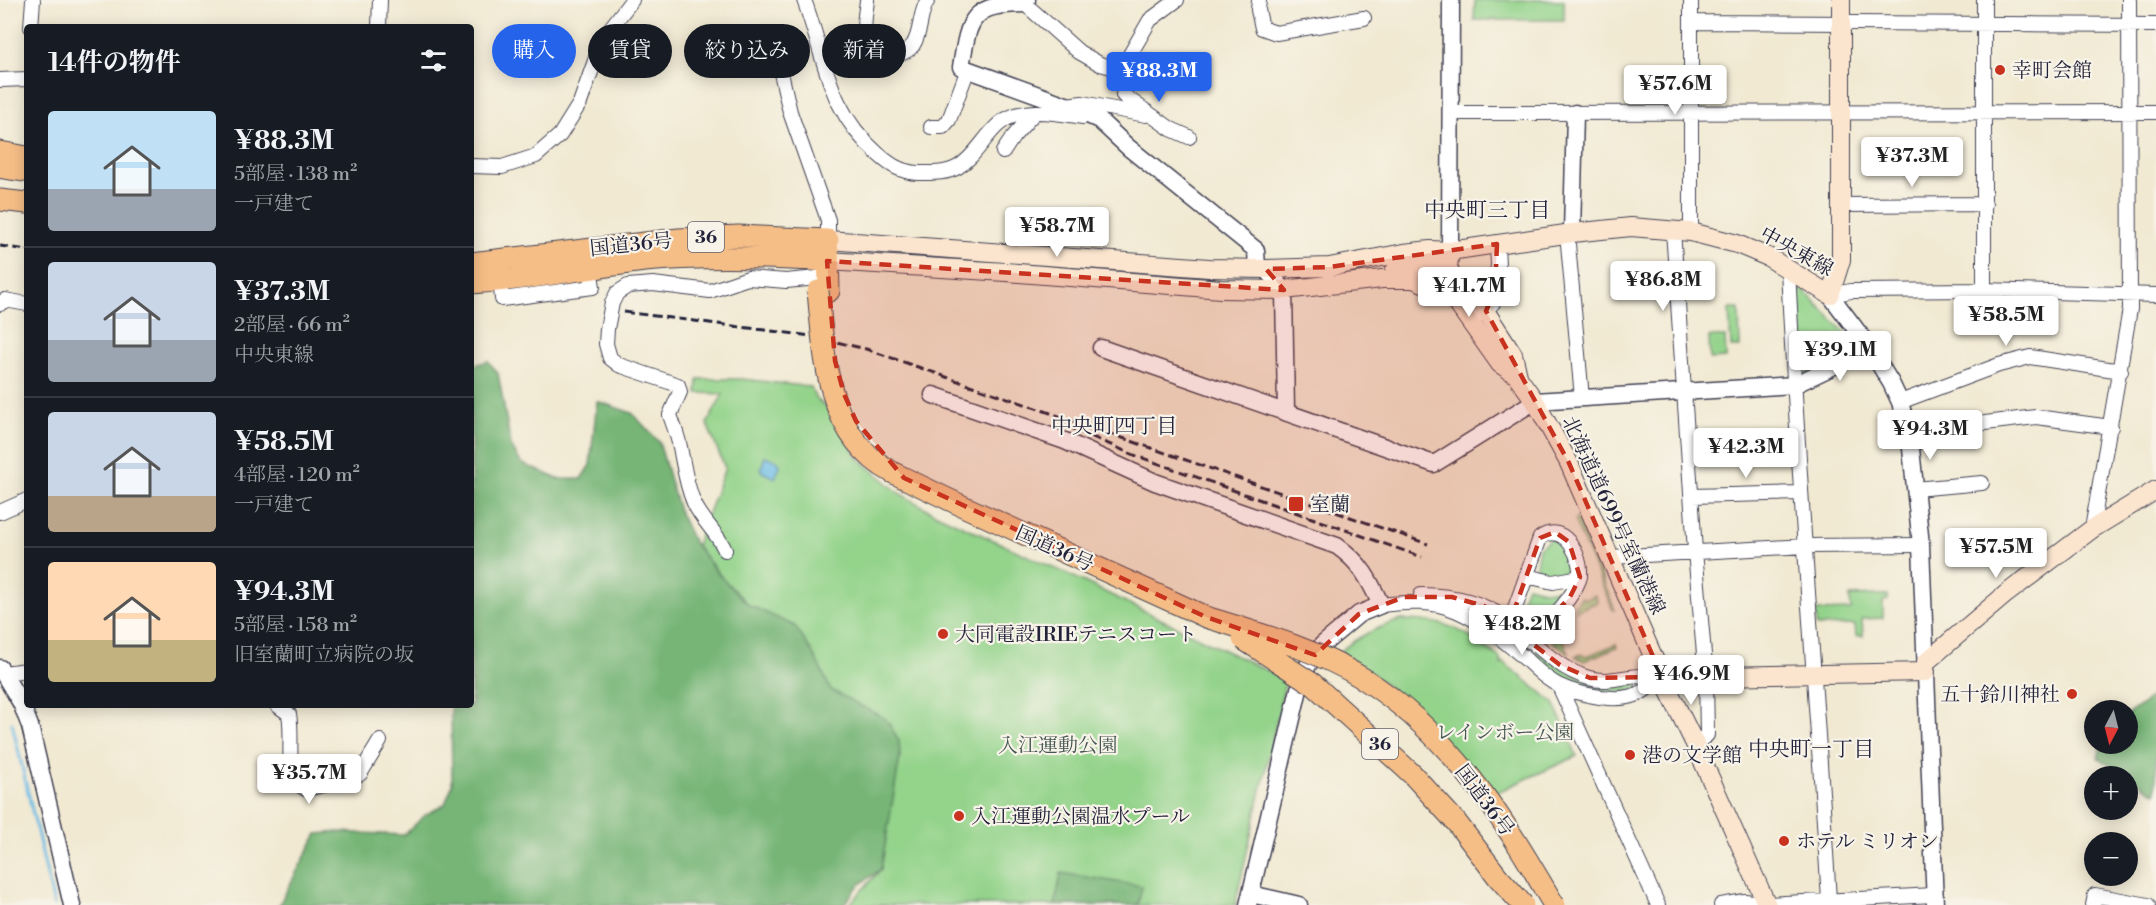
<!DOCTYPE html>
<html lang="ja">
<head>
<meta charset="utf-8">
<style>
  body { margin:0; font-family:"Libre Bodoni","Noto Serif JP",serif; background:#20242c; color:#f1f3f6; height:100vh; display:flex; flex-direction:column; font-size:22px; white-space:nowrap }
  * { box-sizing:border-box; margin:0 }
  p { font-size:20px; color:#9ea1a6 }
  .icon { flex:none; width:33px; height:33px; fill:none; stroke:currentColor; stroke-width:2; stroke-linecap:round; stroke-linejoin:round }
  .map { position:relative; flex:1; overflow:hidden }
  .side { position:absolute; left:24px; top:24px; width:450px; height:684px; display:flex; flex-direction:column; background:#171b24; border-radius:6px; box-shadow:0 3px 15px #0003 }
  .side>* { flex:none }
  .top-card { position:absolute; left:492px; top:24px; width:570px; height:54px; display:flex; gap:12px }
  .needle { width:39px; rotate:187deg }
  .tools { position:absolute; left:2084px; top:700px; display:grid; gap:12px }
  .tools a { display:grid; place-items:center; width:54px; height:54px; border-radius:50%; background:#171b24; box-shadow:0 3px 15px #0003; font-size:30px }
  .price { position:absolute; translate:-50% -51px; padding:0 14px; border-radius:6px; background:#fff; color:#222; font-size:20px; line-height:39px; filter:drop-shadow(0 2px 3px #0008) }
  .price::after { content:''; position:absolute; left:50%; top:36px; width:18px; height:14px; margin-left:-9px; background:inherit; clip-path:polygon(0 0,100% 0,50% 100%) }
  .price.current { background:#2563eb; color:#fff }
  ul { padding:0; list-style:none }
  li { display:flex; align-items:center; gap:18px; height:150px; padding:0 24px }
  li+li { border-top:2px solid #363941 }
  li span { display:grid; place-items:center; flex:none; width:168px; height:120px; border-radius:6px; color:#555 }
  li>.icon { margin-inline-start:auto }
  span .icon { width:72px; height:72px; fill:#fffc; stroke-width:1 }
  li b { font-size:26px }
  h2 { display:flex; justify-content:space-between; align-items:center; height:72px; padding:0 24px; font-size:26px }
  .pill { padding:0 21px; border-radius:27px; background:#171b24; box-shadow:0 3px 15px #0003; font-size:21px; line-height:54px }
  .pill.current { background:#2563eb; color:#fff }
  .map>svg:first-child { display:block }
</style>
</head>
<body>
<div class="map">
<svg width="2156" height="905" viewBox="0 0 2156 905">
  <rect width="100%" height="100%" fill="#f7f3e8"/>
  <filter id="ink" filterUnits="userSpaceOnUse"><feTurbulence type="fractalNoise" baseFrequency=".0167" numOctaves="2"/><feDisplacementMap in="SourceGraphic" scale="12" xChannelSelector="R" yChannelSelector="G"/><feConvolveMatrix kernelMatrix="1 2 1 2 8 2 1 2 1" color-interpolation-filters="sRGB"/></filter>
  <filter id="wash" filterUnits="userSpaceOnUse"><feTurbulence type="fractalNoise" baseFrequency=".008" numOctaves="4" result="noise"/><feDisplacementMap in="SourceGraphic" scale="24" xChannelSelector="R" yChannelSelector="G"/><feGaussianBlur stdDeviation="1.35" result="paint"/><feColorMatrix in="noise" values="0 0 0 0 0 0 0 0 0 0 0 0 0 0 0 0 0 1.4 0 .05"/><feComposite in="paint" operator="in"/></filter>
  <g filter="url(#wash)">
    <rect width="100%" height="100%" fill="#f1e9d2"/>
    <path fill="#93d38a" stroke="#5a7a62" stroke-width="1.5" d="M1475 0H1564V20H1474Z
      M1802 289 1852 339 1853 345 1818 370 1800 376 1794 293Z
      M1729 309H1739L1740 347H1731Z
      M1709 337H1725L1726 358 1710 359Z
      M698 379H742L811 387 815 397 830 411 857 457 899 493 932 512 1076 578 1286 680 1235 905H849L881 869 852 702 831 690 728 585 696 545 725 468 707 424 723 394 697 393Z
      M1577 518 1615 610H1613L1574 520Z
      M1551 538 1564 542 1574 565 1572 569 1553 576 1535 571 1539 548Z
      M1527 586C1540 589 1554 594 1567 587L1568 590 1541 622 1520 604Z
      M1595 595 1598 602 1576 611 1575 606 1581 597 1586 599Z
      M1888 595V600L1883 601V618L1862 619 1863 636H1856L1855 625 1817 626 1816 611 1851 610 1850 596Z
      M1401 620C1448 620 1464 630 1500 658L1501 664 1503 662 1554 703 1577 756 1493 794C1445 745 1399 684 1338 653 1357 637 1377 627 1401 620Z
      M1556 633 1561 635 1569 653 1553 642V636Z
      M1616 644 1617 647 1584 661 1575 656 1582 654 1587 656Z
      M1527 647 1595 686 1613 687 1638 683 1641 686 1628 692 1599 691 1572 684 1554 675 1526 652Z"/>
    <path fill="#76b576" stroke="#4c6c58" stroke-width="1.5" d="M488 361 498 373 511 446 521 463 558 479H581L590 465 597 401 632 413 659 442 679 511 694 543 720 576 749 605 795 626 814 655 831 690 886 719 899 741 900 757 881 869 859 885 843 905H279L317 834 339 832 404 835 425 815 445 804 452 786 451 705H471V366Z
      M2156 694V793L2098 758 2102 744H2127V715Z
      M1061 873 1142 886 1138 905H1055Z"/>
    <path fill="#6bbce6" stroke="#466f90" stroke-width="1.5" d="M765 456 778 461 780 466 775 478 762 472 761 469Z"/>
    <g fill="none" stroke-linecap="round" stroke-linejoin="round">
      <path stroke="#6bbce6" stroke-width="3" d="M12 723 54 905"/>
    </g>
  </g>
  <g filter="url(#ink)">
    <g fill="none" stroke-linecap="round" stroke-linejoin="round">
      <defs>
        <path id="minor" d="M804 0C826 59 827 110 878 154 890 165 901 172 918 173 931 173 946 174 958 167 976 156 984 137 999 124 1022 105 1057 113 1083 117
          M867 0C866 12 862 26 866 38 871 57 901 61 913 45 922 32 919 12 928 0
          M1177 0 1150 20 1128 58 1123 95 1171 129 1189 137
          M1259 0 1258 10 1262 28 1276 33 1364 18
          M1691 0V232
          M1025 4 1079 52 1100 64 1177 84
          M1691 22 2156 25
          M31 27 33 0
          M379 27 380 0
          M776 51 790 112 828 220V240
          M0 80 27 79
          M1066 105 1082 103 1146 115
          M1452 113 2156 112
          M931 127H943L949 120 968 69
          M1003 152 1013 137 1035 112
          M471 166 502 167 536 156 560 135 580 103 603 38 632 0
          M1841 205 1985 204
          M1673 230 1695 551 1706 677 1707 735 1695 744
          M1567 233 1582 398
          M1788 269C1798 479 1816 689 1829 900
          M500 280 502 299 593 287 590 268
          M1984 290V0
          M1830 295 1851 291 1984 290 2156 295
          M0 304 5 300 27 304
          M1479 316 1493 303 1498 265 1497 244
          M1900 402 1999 365 2030 357 2121 371
          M1985 423 2036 417 2111 427
          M1915 489 1982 483
          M1692 496 1801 493
          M0 512 27 500
          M2092 529 2130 309 2129 0
          M725 550C717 532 702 521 694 503 686 485 684 467 680 447 678 437 674 426 670 415L680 392 678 385 619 365 610 358 606 344 607 329 612 303 617 293 628 286 653 284 710 291 748 278 786 281 828 277
          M1610 557 1806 546 1921 545
          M1526 576 1553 582 1580 577
          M1421 595C1451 595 1482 601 1507 620 1535 641 1554 668 1589 678 1606 683 1622 677 1639 676 1647 675 1655 676 1662 677
          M1381 605C1407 602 1433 600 1457 611 1480 621 1502 639 1521 655 1533 666 1545 679 1560 686 1572 692 1587 695 1600 697 1613 699 1628 699 1640 693 1648 689 1655 682 1662 677
          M1510 622 1540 538C1566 519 1585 563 1579 580 1570 603 1546 623 1529 641
          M4 673 27 670
          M1559 686 1658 905
          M277 705 289 714C293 737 287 760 294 782L306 789 333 783 360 774 380 741
          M1721 905 1745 901 1767 904 1934 895
          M2093 905 2095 895 2148 905"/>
        <path id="tertiary" d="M1027 0 1025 4C971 4 969 18 961 67L1066 105 1099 120 1129 148 1256 250 1257 269
          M1572 233 1575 113
          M1450 251 1451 0
          M1266 269 1284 290 1286 412
          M1830 295 1867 344 1891 383 1900 402 1910 439 1921 545 1935 905
          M1101 348 1434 464 1535 401 1794 385 1832 367 1867 344
          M933 395 1065 441 1155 482 1337 546C1361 563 1369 579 1381 605L1359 614 1322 645 1308 665 1299 689 1248 905
          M0 668 21 703 30 726 72 905
          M1251 894 1299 905"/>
        <path id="secondary" d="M828 240 1209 268 1266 269 1329 267 1404 253 1430 250 1450 251 1572 233 1631 227 1691 232 1737 244 1768 257 1830 295 1841 260V0
          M1450 251 1448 267 1456 287 1467 304
          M827 261 1006 272 1221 289 1284 290 1382 279H1413L1446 292 1459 306 1500 364 1518 376
          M1394 272 1427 265 1450 251
          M1466 281 1513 354 1518 376
          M1512 369 1535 401 1569 463 1662 677 1695 744 1767 905
          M1926 662 2006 594 2092 529 2156 490
          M1662 677 1926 672"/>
        <path id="trunk" d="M0 152 27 157
          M0 200 27 203
          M828 249 829 291
          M471 263 679 239 738 236 828 240
          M471 283C529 280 586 268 644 261 705 255 766 257 827 261
          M904 478 954 502 1206 617"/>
        <path id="motorway" d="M0 166 27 170"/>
      </defs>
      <use href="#minor" stroke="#414052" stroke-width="16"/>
      <use href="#tertiary" stroke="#414052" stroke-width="19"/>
      <use href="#secondary" stroke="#414052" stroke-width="20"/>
      <use href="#trunk" stroke="#414052" stroke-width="23"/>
      <use href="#motorway" stroke="#414052" stroke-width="26"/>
      <use href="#minor" stroke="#fff" stroke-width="14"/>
      <use href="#tertiary" stroke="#fff" stroke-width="16"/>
      <use href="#secondary" stroke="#fbe5cf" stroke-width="18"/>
      <use href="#trunk" stroke="#f6be87" stroke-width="21"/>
      <use href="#motorway" stroke="#f6be87" stroke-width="24"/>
      <path stroke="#22223b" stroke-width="3" stroke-dasharray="9 4.5" stroke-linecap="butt" d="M0 246 27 250
        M624 312 811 336 866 349 1428 544
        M1067 426 1134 455 1422 557"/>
      <defs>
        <path id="trunk-bridge" d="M818 291C825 362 826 445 904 478
          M1206 617C1258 633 1318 650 1364 679 1423 716 1471 773 1509 831 1525 855 1539 880 1554 905
          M1243 639 1313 684 1412 774 1456 822 1498 877 1523 905"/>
      </defs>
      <use href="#trunk-bridge" stroke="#414052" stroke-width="23" stroke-linecap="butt"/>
      <use href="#trunk-bridge" stroke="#f6be87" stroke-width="21"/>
    </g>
  </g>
  <path fill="#c8321e" fill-opacity="0.2" stroke="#c8321e" stroke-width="4.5" stroke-dasharray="12 8" stroke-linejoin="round" d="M1497 244 1495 290 1486 311 1569 463 1662 677 1590 678 1560 665 1529 641 1570 597 1580 577 1569 542 1555 532 1540 538 1510 622 1484 606 1452 597H1404L1359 614 1315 655 1206 617 904 478 856 421 844 394 835 361 827 261 1284 290 1266 269 1329 267Z"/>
  <g fill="#c8321e" stroke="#f7f3e8" stroke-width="2">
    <circle cx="2000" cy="70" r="6"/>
    <rect x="1288" y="496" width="16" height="16" rx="3"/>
    <circle cx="943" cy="634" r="6"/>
    <circle cx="2072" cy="694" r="6"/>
    <circle cx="1630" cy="755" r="6"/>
    <circle cx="959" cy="816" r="6"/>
    <circle cx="1784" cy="841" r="6"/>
  </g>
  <g text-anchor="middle" stroke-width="4.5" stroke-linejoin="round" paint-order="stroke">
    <g fill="#f7f3e8" stroke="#62616f" stroke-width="1.5">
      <rect x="688" y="222" width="36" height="30" rx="4.5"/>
      <rect x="1362" y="729" width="36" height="30" rx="4.5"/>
    </g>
    <g font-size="18" font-weight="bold" fill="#22223b">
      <text x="706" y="243">36</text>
      <text x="1380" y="750">36</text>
    </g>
    <g font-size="20" fill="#22223b" stroke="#f7f3e8" text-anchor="start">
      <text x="2012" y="77">幸町会館</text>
      <text x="1310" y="511">室蘭</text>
      <text x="955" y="641">大同電設IRIEテニスコート</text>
      <text x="2060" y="701" text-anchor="end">五十鈴川神社</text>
      <text x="1642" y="762">港の文学館</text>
      <text x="971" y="823">入江運動公園温水プール</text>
      <text x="1796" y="848">ホテル ミリオン</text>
    </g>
    <g font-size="20" fill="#22223b" stroke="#f7f3e8">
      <text transform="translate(631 244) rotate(-6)" y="7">国道36号</text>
      <text transform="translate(1797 251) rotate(29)" y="7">中央東線</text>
      <text transform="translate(1614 515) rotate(65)" y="7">北海道道699号室蘭港線</text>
      <text transform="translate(1055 548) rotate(24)" y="7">国道36号</text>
      <text transform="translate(1485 800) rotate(53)" y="7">国道36号</text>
    </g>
    <g font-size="20" fill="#445753" stroke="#f7f3e8">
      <text x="1505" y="739">レインボー公園</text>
      <text x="1058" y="752">入江運動公園</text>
    </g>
    <g font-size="21" fill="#22223b" stroke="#f7f3e8">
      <text x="1487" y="217">中央町三丁目</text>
      <text x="1114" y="433">中央町四丁目</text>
      <text x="1811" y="756">中央町一丁目</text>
    </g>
  </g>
</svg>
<div class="tools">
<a><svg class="needle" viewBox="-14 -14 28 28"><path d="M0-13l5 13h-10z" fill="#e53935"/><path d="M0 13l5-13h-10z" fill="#9ea1a6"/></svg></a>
<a>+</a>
<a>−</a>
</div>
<b class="price current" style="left:1159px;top:103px">¥88.3M</b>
<b class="price" style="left:1675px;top:116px">¥57.6M</b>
<b class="price" style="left:1912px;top:188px">¥37.3M</b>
<b class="price" style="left:1057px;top:258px">¥58.7M</b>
<b class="price" style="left:1663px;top:312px">¥86.8M</b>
<b class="price" style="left:1469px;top:318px">¥41.7M</b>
<b class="price" style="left:2006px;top:347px">¥58.5M</b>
<b class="price" style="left:1840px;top:382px">¥39.1M</b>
<b class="price" style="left:1930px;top:461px">¥94.3M</b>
<b class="price" style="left:1746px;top:479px">¥42.3M</b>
<b class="price" style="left:1996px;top:579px">¥57.5M</b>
<b class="price" style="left:1522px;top:656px">¥48.2M</b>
<b class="price" style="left:1691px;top:706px">¥46.9M</b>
<b class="price" style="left:309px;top:805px">¥35.7M</b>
<div class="top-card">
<a class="pill current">購入</a>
<a class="pill">賃貸</a>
<a class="pill">絞り込み</a>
<a class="pill">新着</a>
</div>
<section class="side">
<h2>14件の物件<svg class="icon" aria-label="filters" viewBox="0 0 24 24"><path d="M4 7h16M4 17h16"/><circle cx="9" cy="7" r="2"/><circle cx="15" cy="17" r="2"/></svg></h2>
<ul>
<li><span style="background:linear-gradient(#bfe0f5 65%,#9aa5b1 0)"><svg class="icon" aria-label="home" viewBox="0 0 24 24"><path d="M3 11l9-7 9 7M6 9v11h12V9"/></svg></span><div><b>¥88.3M</b><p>5部屋 · 138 m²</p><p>一戸建て</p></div></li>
<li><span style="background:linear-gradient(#c9d6e8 65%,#9aa5b1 0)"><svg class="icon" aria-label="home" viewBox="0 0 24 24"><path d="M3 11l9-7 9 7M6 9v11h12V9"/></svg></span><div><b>¥37.3M</b><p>2部屋 · 66 m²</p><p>中央東線</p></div></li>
<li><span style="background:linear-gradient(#c9d6e8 70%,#b9a48a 0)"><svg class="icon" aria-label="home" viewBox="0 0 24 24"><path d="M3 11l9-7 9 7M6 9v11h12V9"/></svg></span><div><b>¥58.5M</b><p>4部屋 · 120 m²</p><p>一戸建て</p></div></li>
<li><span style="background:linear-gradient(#ffd9b3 65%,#c2b280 0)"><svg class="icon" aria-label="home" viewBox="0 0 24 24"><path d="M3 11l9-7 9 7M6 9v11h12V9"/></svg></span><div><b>¥94.3M</b><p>5部屋 · 158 m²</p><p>旧室蘭町立病院の坂</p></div></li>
</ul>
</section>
</div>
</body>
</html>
